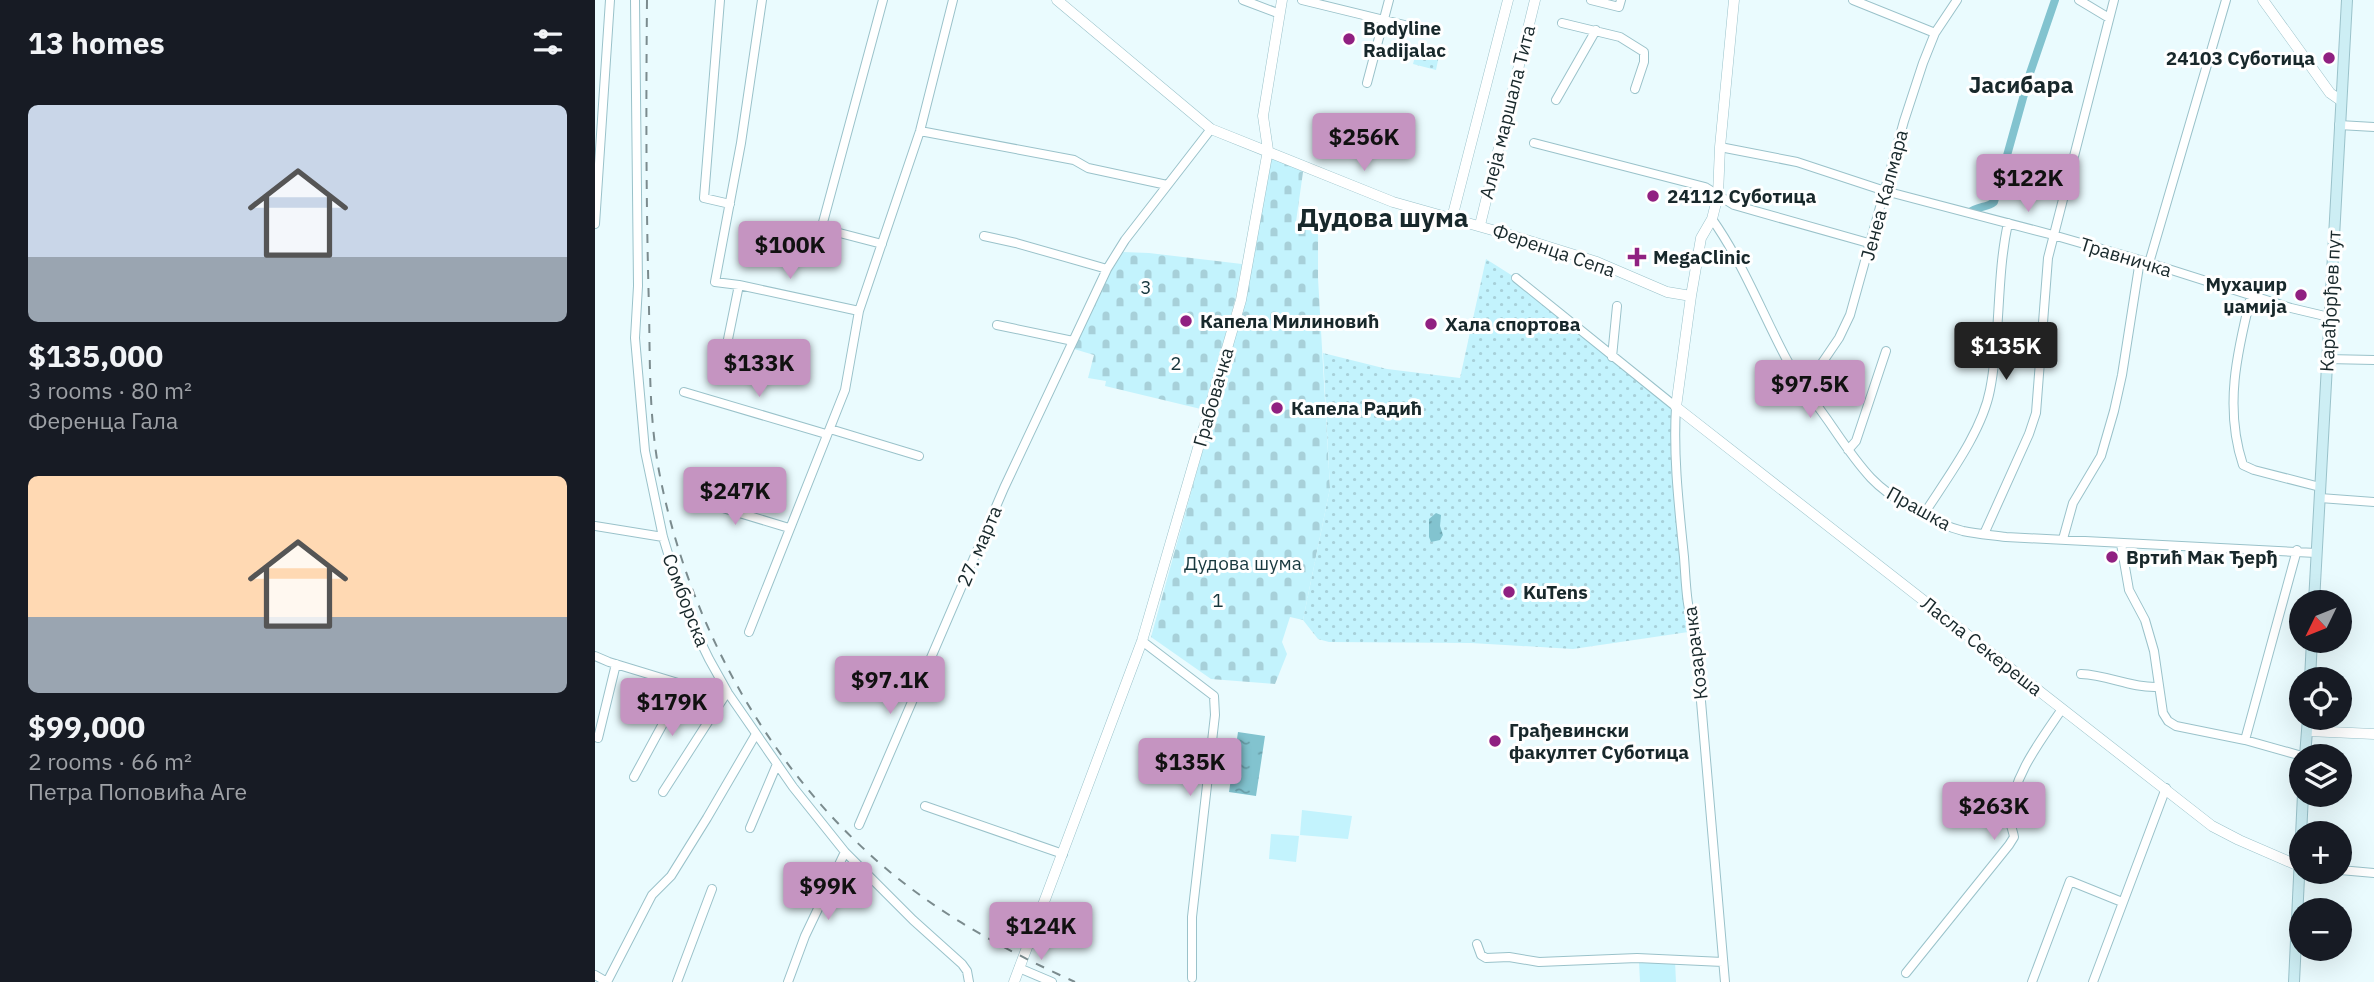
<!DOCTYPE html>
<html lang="en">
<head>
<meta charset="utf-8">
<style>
  body { margin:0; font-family:"IBM Plex Sans",sans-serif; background:#242831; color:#f1f3f6; height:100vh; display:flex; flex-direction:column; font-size:26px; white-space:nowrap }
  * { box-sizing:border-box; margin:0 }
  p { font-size:23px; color:#9ea1a6 }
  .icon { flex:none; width:38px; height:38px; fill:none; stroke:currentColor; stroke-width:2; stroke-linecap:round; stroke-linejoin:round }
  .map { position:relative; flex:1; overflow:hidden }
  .details { display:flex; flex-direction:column; background:#171b24; width:595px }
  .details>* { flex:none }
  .needle { width:46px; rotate:227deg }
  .buttons { position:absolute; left:1694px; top:590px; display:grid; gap:14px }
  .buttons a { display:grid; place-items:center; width:63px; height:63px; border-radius:50%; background:#171b24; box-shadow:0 7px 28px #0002; font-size:35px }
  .price { position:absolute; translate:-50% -60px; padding:0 16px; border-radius:7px; background:#c594c1; color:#111; font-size:23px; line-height:46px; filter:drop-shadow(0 2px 4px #0008) }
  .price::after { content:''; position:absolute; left:50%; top:42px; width:21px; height:16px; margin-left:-10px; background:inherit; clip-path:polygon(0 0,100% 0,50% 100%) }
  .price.on { background:#222; color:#fff }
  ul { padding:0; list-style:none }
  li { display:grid; align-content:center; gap:14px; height:371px; padding:0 28px }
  li span { display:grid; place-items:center; height:217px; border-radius:10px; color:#555 }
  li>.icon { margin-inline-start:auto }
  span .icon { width:126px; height:126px; fill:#fffc; stroke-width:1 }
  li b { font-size:30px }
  h2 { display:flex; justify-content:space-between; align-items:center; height:84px; padding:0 28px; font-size:30px }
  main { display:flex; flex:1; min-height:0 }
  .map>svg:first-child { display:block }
</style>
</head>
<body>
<main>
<section class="details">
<h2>13 homes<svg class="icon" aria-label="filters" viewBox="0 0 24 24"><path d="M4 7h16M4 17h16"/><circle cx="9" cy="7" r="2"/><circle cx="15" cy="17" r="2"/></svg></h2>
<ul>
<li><span style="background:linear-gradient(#c9d6e8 70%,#9aa5b1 0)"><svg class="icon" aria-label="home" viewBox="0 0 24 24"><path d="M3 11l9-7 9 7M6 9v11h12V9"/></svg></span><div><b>$135,000</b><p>3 rooms · 80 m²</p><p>Ференца Гала</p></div></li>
<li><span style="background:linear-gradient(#ffd9b3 65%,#9aa5b1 0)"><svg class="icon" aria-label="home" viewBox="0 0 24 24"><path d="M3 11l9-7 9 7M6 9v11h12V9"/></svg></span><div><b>$99,000</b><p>2 rooms · 66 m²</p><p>Петра Поповића Аге</p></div></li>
</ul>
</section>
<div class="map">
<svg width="1779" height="982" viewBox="0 0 1779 982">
  <defs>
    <pattern id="cemetery-stones" width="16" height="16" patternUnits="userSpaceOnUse" patternTransform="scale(1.75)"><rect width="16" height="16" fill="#c3f3fd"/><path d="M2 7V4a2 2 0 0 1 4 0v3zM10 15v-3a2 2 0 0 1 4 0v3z" fill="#a7d0d9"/></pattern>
    <pattern id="park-dots" width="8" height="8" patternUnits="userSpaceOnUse" patternTransform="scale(1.75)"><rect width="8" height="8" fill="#c3f3fd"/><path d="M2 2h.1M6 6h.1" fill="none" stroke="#a7d0d9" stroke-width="1.8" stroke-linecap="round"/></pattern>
    <pattern id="water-ripples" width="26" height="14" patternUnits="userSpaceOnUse" patternTransform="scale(1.75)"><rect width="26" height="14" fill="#82c3cf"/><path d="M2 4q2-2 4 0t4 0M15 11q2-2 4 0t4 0" fill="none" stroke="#699ea8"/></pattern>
  </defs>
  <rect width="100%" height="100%" fill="#eafbfe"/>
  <path fill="#c3f3fd" d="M707 810 757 816 753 839 705 835Z
    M676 834 704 836 701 862 674 859Z
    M1080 961 1081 982H1045L1044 962Z"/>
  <path fill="url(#cemetery-stones)" d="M675 155 709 165 700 229 723 231V278L735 488 708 620 695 617 687 642 692 654 680 684 616 679 556 637 613 431Z
    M528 252 554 253 647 264 640 300 610 410 510 386 511 381 493 378 499 355 479 349 514 275Z"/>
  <path fill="url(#park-dots)" d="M823 45 845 51 841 70 818 64Z
    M891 259 921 278 1081 407 1085 513 1100 631 978 649 876 643 734 642 723 639 708 620 735 488 728 353 792 369 865 378Z"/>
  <path fill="url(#water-ripples)" d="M841 513 846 515 845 526 848 535 845 540 836 542 834 537V519Z
    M643 732 670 736 661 796 634 792Z"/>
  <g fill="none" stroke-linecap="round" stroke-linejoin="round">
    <path stroke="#82c3cf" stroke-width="8" d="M1374 213C1382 206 1392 208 1399 202L1435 73 1460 0"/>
    <defs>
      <path id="minor" d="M40 0 43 286 40 338 50 451 68 537 79 573 96 622 114 659 133 693 198 787 250 852 318 920 367 964 372 971 374 982
        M125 0 109 198 135 204
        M167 0 146 143 120 282 144 285 264 311
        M648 0 685 14
        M707 0 838 32
        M996 0 1024 7 1026 0
        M1258 0 1340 33
        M1484 0 1514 18
        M967 23 1025 37 1049 52V62L1040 89
        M772 83 794 0
        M961 100 1001 30
        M1744 125 1779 127
        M325 131 479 160 493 168 572 185
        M939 143 1110 187 1139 205 1277 244
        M1125 147 1202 162 1290 191 1458 235 1545 260 1696 308 1734 317
        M1117 219C1148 263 1167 313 1192 360 1204 382 1220 402 1234 422 1247 441 1260 461 1276 478 1296 499 1340 524 1368 531 1382 534 1397 535 1411 537L1721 553
        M0 224 15 0
        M389 236 421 243 512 269
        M287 244 233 230 227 226 288 0
        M1554 263 1631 0
        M921 278 1081 407C1078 457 1084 507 1089 557 1091 582 1091 608 1100 631L1130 982
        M1656 296C1642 352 1629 408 1648 465L1659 470 1725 487
        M402 325 478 341
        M130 354 144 285
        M1017 357 1022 306
        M1732 359 1779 360
        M1210 388 1244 338 1255 315 1309 121 1328 63 1340 33 1362 0
        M89 392 231 434
        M235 429 324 456
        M1253 450 1261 441 1291 351
        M95 498 194 528
        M1725 498 1779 502
        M1329 514C1352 478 1387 432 1395 390 1406 335 1401 278 1413 223
        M0 526 68 537
        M1389 534 1434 434 1441 413 1453 258 1519 0
        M1468 539 1478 503 1506 456 1519 411 1527 375 1545 260
        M1526 544 1534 590 1550 620 1559 651 1568 713 1573 721 1581 726 1650 740 1707 756
        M154 632 250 390 264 311 325 131 358 0
        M547 641 619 696 620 715 597 917V978
        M0 656 14 662 129 697 133 693
        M1486 674C1513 675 1536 688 1562 687
        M3 738 21 664
        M1650 740 1702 550
        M39 777 89 685
        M68 792 129 697
        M330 806 468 854
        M264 825 409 488 512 269 530 240 616 129
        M155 828 182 764
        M1745 870 1779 873
        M882 944 886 955 891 958 914 957 944 962 1042 958 1128 962
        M424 968 457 982
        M1311 973 1414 845 1419 837C1418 830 1414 823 1415 816 1417 777 1446 740 1467 709
        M0 975 12 982
        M12 982 57 895 76 876 112 818 161 734
        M82 982 117 889
        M193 982 210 936 250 852
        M1437 982 1475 881 1527 902
        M1498 982 1571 788"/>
      <path id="tertiary" d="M462 0 616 129 798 202 915 235 1002 262 1072 292 1096 296
        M1139 0 1125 147 1123 195 1117 219 1106 238 1096 296 1081 407 1617 826 1644 840 1704 866
        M1668 0 1735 93 1745 100
        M857 218 913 0
        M885 225 940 0
        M1713 731 1779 734
        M419 982 547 641 646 300 673 150 668 116 687 0"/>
      <path id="secondary" d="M1719 602 1752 0
        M1715 679 1717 640
        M1710 756 1713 718
        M1699 982 1708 794"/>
    </defs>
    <use href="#minor" stroke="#9ac2ca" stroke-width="10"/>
    <use href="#tertiary" stroke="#9ac2ca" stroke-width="11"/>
    <use href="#secondary" stroke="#9ac2ca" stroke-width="12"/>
    <use href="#minor" stroke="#fff" stroke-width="8"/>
    <use href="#tertiary" stroke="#fff" stroke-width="10"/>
    <use href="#secondary" stroke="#cdeef4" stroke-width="10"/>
    <path stroke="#7b8b8e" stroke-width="2" stroke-dasharray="9 9" stroke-linecap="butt" d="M52 0C51 103 51 206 54 308 55 363 54 417 64 471 93 624 175 772 295 872 351 918 414 952 480 982"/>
  </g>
  <g fill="#902081" stroke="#fff" stroke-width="2.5">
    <circle cx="754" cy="39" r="7"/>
    <circle cx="1734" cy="58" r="7"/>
    <circle cx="1058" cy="196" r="7"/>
    <path d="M1038.5 246.5h7v7h7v7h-7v7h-7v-7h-7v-7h7z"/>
    <circle cx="1706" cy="295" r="7"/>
    <circle cx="591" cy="321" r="7"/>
    <circle cx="836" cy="324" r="7"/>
    <circle cx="682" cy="408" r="7"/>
    <circle cx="1517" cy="557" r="7"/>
    <circle cx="914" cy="592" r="7"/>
    <circle cx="900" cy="741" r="7"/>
  </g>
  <g text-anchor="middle" stroke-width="6" stroke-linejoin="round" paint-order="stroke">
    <g font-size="19" font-weight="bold" fill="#18282b" stroke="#fff" text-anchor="start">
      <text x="768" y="35">Bodyline<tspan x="768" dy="22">Radijalac</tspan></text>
      <text x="1720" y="65" text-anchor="end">24103 Суботица</text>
      <text x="1072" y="203">24112 Суботица</text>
      <text x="1058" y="264">MegaClinic</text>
      <text x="1692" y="291" text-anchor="end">Мухаџир<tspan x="1692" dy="22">џамија</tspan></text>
      <text x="605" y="328">Капела Милиновић</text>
      <text x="850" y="331">Хала спортова</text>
      <text x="696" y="415">Капела Радић</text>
      <text x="1531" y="564">Вртић Мак Ђерђ</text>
      <text x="928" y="599">KuTens</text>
      <text x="914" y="737">Грађевински<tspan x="914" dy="22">факултет Суботица</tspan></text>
    </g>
    <g font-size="19" fill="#18282b" stroke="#fff">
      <text transform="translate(912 112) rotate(-76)" y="7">Алеја маршала Тита</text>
      <text transform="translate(1289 195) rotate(-75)" y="7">Јенеа Калмара</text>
      <text transform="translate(959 250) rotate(19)" y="7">Ференца Сепа</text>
      <text transform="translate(1531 257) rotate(17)" y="7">Травничка</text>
      <text transform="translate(1735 301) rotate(-87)" y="7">Карађорђев пут</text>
      <text transform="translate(618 397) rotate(-74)" y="7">Грабовачка</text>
      <text transform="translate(1324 508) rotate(29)" y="7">Прашка</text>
      <text transform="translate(384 546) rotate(-67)" y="7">27. марта</text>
      <text transform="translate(91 600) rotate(69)" y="7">Сомборска</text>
      <text transform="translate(1387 646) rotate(38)" y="7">Ласла Секереша</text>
      <text transform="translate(1100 653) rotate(-97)" y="7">Козарачка</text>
    </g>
    <g font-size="19" fill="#18383e" stroke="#fff">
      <text x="551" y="294">3</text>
      <text x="581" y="370">2</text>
      <text x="648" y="570">Дудова шума</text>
      <text x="623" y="607">1</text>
    </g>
    <g font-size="23" font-weight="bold" fill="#18282b" stroke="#fff">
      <text x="1426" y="93">Јасибара</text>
    </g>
    <g font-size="26" font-weight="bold" fill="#18282b" stroke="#fff">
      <text x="788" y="227">Дудова шума</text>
    </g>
  </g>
</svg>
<div class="buttons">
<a><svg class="needle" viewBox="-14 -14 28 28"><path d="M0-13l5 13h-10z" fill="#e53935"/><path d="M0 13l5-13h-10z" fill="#9ea1a6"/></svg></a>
<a><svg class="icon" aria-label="locate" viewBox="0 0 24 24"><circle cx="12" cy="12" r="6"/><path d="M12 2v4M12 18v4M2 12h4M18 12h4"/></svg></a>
<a><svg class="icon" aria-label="layers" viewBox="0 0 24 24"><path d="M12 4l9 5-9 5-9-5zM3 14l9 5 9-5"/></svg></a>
<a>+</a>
<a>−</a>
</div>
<b class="price" style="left:769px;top:173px">$256K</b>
<b class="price" style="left:1433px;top:214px">$122K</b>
<b class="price" style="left:195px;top:281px">$100K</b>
<b class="price on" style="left:1411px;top:382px">$135K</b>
<b class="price" style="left:164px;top:399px">$133K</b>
<b class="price" style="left:1215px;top:420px">$97.5K</b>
<b class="price" style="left:140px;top:527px">$247K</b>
<b class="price" style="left:295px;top:716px">$97.1K</b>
<b class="price" style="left:77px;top:738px">$179K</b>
<b class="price" style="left:595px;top:798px">$135K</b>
<b class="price" style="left:1399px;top:842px">$263K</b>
<b class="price" style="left:233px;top:922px">$99K</b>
<b class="price" style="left:446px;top:962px">$124K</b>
</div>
</main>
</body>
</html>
